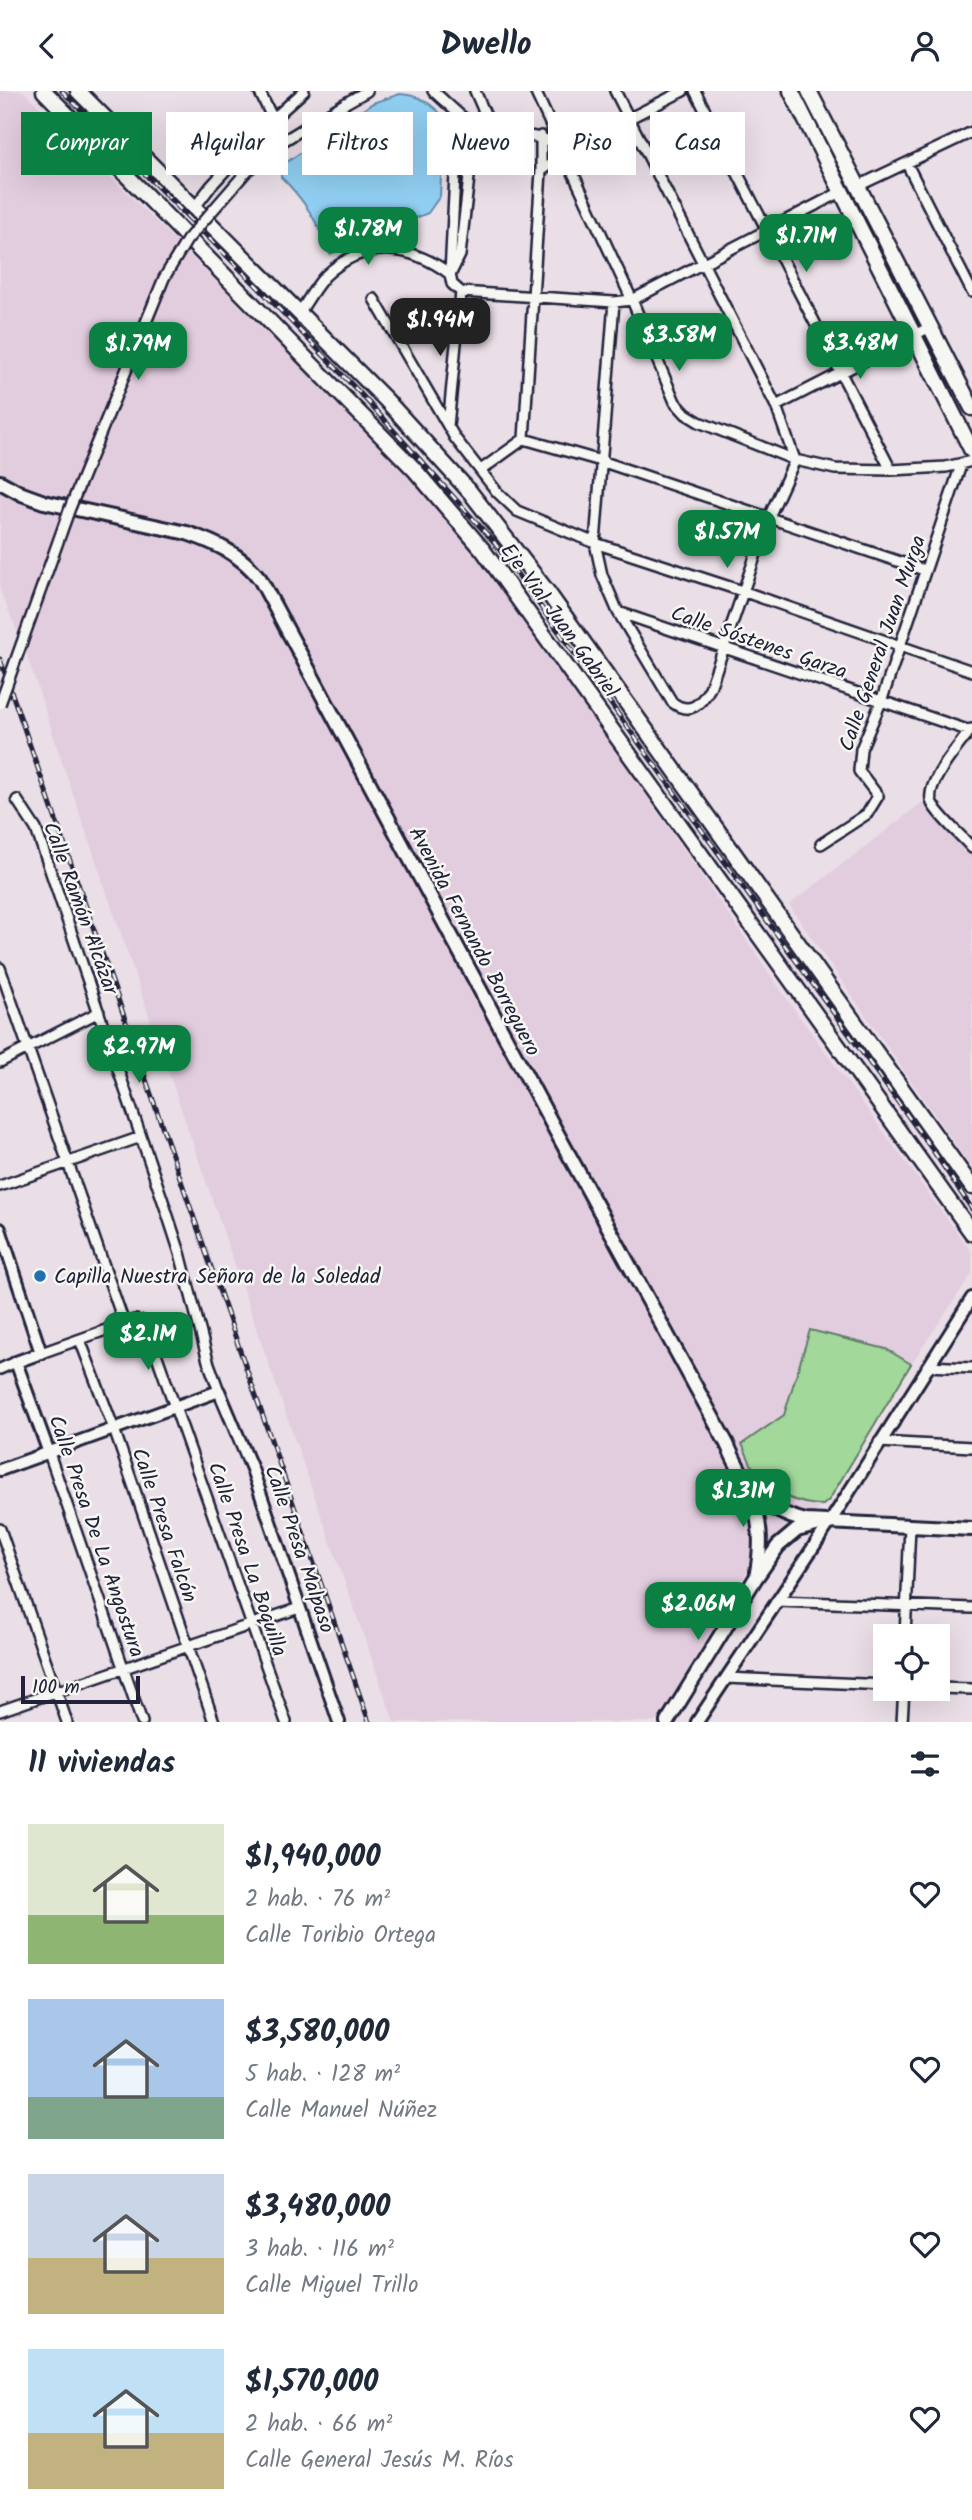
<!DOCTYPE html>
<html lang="es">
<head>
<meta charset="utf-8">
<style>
  body { margin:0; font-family:Kalam,sans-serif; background:#f2f2f3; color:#1f2937; height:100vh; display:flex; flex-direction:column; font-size:26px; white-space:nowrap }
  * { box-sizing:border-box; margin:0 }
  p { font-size:23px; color:#747a83 }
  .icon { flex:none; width:38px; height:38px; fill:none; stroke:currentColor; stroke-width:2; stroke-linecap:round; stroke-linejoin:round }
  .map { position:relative; height:1631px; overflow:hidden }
  .details { display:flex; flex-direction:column; background:#fff; flex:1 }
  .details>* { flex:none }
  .top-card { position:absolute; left:21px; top:21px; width:931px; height:63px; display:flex; gap:14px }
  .fabs { position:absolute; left:873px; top:1533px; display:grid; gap:14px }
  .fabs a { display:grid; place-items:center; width:77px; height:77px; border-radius:0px; background:#fff; box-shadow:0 7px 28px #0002; font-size:35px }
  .scale { position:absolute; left:21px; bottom:18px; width:119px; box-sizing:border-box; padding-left:7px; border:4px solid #22223b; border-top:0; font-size:19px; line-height:24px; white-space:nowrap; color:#22223b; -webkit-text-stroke:5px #f6f6f2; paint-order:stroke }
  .price { position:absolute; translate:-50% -60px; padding:0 16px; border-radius:14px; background:#0b8043; color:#fff; font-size:23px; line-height:46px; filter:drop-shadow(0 2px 4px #0008) }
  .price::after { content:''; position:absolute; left:50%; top:42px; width:21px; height:16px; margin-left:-10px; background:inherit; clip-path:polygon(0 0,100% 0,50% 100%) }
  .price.active { background:#222; color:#fff }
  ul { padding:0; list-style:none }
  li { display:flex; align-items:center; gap:21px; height:175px; padding:0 28px }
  li span { display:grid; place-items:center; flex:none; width:196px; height:140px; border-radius:0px; color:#555 }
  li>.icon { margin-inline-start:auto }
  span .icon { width:84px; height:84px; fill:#fffc; stroke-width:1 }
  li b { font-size:30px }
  h2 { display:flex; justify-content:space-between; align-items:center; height:84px; padding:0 28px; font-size:30px }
  .tag { padding:0 24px; border-radius:0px; background:#fff; box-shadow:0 7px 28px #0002; font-size:24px; line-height:63px }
  .tag.active { background:#0b8043; color:#fff }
  header { display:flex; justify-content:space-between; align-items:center; height:91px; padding:0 28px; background:#fff; font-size:32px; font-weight:800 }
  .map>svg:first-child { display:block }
</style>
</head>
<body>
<header><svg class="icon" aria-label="back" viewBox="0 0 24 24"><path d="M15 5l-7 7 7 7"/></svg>Dwello<svg class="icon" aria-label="person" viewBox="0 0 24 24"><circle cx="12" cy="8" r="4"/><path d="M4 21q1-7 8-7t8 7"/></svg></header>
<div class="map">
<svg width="972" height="1631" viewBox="0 0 972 1631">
  <rect width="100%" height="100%" fill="#eadee7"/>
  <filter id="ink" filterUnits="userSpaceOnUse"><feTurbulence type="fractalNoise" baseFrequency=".0143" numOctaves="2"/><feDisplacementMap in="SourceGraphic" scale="14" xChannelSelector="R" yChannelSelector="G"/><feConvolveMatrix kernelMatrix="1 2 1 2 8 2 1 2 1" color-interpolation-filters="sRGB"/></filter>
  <g filter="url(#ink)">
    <path fill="#e2cddf" d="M0 0H23L174 148 405 382 457 438 563 584 794 918 972 1162V1183L911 1273 829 1409 751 1475 656 1631H394L299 1361 64 677 26 561 0 500Z
      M923 711 972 762V1078L789 814Z"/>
    <path fill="#a3d89b" stroke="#627d6b" stroke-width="2" d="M810 1239 886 1258 911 1273 829 1409 823 1414C801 1414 769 1402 757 1384 751 1375 747 1363 742 1353L784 1324Z"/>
    <path fill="#91cff2" stroke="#658aa9" stroke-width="2" d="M400 3C420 4 430 12 444 26L440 105 428 122 330 163C318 132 305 109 281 86L282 78 287 71 373 12Z"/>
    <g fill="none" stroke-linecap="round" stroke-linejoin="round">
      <defs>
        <path id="minor" d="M259 0 273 28
          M433 0C449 13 460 28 480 36 505 46 531 41 559 53
          M475 0 492 39
          M535 0 632 209 675 311 686 323 699 331 795 369 835 378 891 379 946 376 972 370
          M695 0 891 379
          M344 13 367 0
          M458 24 450 183 452 193 461 201
          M907 73 972 201
          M541 80 577 54 683 0
          M858 95 972 41
          M195 116 211 95 273 28 304 0
          M451 182 460 164 475 34
          M461 201 614 211 632 209 841 101
          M374 208 455 347 497 401 517 420 595 452 742 500 972 580
          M614 211 595 452 602 484 618 521 672 611C690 625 701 613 710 597L768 428 795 369 776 315 615 0
          M300 221C308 209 315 196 325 185 364 148 409 153 450 183
          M776 315 930 236
          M448 335 461 201
          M524 348 601 370 924 479
          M481 379 524 348 541 80V45
          M618 521 970 640
          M971 638C961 653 923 694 932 712 939 726 961 744 972 757
          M17 709 36 738 46 767 165 1116 180 1162 208 1270 219 1300
          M821 753 867 723 878 705 859 680 861 658 881 611 961 374
          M0 877 124 1232
          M0 971 99 921
          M0 1095 141 1046
          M80 1249 114 1338 214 1631
          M41 1262 134 1229 145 1231 286 1631
          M927 1275 972 1277
          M0 1278 16 1271
          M879 1351 972 1356
          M49 1362 142 1631
          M0 1438 67 1631
          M776 1510 972 1517
          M905 1545 910 1435
          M726 1587 886 1594
          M938 1597 972 1598
          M0 1620 299 1517
          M902 1631 904 1598"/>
        <path id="tertiary" d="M0 1138 41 1262 16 1271 49 1362
          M0 1379 219 1300 252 1378 339 1631
          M697 1631 830 1431 972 1207"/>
        <path id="secondary" d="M0 391 22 403 44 411 187 442C216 452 241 463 260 488L558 1044 727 1353C745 1394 760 1419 806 1430L972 1438
          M750 1403C761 1429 762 1453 757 1481
          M667 1631 755 1488 778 1455 797 1439 816 1434"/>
        <path id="primary" d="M44 0 414 378 483 459 972 1142
          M78 0 386 309 470 401 546 499 972 1096
          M791 0 972 360
          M809 0 972 317"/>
      </defs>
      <use href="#minor" stroke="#22223b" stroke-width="14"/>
      <use href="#tertiary" stroke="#22223b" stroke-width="16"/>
      <use href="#secondary" stroke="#22223b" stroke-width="18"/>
      <use href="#primary" stroke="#22223b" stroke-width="19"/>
      <use href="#minor" stroke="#f6f6f2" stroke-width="9"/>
      <use href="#tertiary" stroke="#f6f6f2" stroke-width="10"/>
      <use href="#secondary" stroke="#f6f6f2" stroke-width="12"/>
      <use href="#primary" stroke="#f6f6f2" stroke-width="14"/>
      <defs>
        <path id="rail" d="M62 0 257 195 359 301 494 451 934 1061 972 1118
          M0 568 369 1631"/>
      </defs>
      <use href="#rail" stroke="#22223b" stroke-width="5"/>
      <use href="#rail" stroke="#f6f6f2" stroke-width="2.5" stroke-dasharray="8" stroke-linecap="butt"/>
      <defs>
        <path id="minor-bridge" d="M0 613 70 417 164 187 187 149 247 80 275 55 344 13"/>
      </defs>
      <use href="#minor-bridge" stroke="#22223b" stroke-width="14" stroke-linecap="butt"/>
      <use href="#minor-bridge" stroke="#f6f6f2" stroke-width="9"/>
    </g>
  </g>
  <circle fill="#1f6fb2" stroke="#f6f6f2" stroke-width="2.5" cx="40" cy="1185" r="7"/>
  <g text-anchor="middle" stroke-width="5" stroke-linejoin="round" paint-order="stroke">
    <g font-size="21" fill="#22223b" stroke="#f6f6f2">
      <text transform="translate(560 529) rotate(54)" y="7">Eje Vial Juan Gabriel</text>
      <text transform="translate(759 551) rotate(19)" y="7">Calle Sóstenes Garza</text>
      <text transform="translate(882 552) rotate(-71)" y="7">Calle General Juan Murga</text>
      <text transform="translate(81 817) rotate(70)" y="7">Calle Ramón Alcázar</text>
      <text transform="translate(475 850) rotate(62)" y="7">Avenida Fernando Borreguero</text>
      <text transform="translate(165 1434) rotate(71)" y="7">Calle Presa Falcón</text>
      <text transform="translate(97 1445) rotate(71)" y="7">Calle Presa De La Angostura</text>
      <text transform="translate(300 1458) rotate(71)" y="7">Calle Presa Malpaso</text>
      <text transform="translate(248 1468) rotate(71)" y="7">Calle Presa La Boquilla</text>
    </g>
    <g font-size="21" fill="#22223b" stroke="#f6f6f2" text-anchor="start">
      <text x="54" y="1192">Capilla Nuestra Señora de la Soledad</text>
    </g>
  </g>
</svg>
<div class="fabs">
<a><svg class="icon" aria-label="locate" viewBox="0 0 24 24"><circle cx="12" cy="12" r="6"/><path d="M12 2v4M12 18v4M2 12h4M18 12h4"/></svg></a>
</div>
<div class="scale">100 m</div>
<b class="price" style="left:368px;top:176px">$1.78M</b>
<b class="price" style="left:806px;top:183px">$1.71M</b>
<b class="price active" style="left:440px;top:267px">$1.94M</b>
<b class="price" style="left:679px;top:282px">$3.58M</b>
<b class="price" style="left:860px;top:290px">$3.48M</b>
<b class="price" style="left:138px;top:291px">$1.79M</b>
<b class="price" style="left:727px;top:479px">$1.57M</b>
<b class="price" style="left:139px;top:994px">$2.97M</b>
<b class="price" style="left:148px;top:1281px">$2.1M</b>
<b class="price" style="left:743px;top:1438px">$1.31M</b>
<b class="price" style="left:698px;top:1551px">$2.06M</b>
<div class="top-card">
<a class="tag active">Comprar</a>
<a class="tag">Alquilar</a>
<a class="tag">Filtros</a>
<a class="tag">Nuevo</a>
<a class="tag">Piso</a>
<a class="tag">Casa</a>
</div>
</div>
<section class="details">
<h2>11 viviendas<svg class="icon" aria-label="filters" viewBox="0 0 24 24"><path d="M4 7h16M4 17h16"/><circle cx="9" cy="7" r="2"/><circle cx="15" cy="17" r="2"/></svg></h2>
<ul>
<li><span style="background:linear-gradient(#dfe7d0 65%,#8fb573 0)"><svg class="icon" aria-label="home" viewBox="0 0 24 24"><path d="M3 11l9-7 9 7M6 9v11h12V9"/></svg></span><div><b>$1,940,000</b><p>2 hab. · 76 m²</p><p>Calle Toribio Ortega</p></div><svg class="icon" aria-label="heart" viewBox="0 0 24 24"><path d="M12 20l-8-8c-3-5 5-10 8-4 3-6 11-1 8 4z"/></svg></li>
<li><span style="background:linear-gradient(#a9c7e8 70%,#7fa58c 0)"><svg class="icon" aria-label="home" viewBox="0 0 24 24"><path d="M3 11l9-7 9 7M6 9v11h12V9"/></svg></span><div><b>$3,580,000</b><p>5 hab. · 128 m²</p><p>Calle Manuel Núñez</p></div><svg class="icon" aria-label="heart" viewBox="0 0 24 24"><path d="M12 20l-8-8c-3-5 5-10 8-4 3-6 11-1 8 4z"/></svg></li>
<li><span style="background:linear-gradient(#c9d6e8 60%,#c2b280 0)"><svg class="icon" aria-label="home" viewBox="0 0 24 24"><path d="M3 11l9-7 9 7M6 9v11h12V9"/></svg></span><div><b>$3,480,000</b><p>3 hab. · 116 m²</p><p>Calle Miguel Trillo</p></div><svg class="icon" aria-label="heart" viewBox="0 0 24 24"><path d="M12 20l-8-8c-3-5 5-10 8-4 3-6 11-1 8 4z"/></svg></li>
<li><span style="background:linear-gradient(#bfe0f5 60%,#c2b280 0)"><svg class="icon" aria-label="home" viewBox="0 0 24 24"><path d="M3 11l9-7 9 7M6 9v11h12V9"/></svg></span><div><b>$1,570,000</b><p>2 hab. · 66 m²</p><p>Calle General Jesús M. Ríos</p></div><svg class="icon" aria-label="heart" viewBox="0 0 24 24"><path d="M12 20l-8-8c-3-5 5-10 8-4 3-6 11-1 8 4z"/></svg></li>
</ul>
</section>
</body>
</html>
